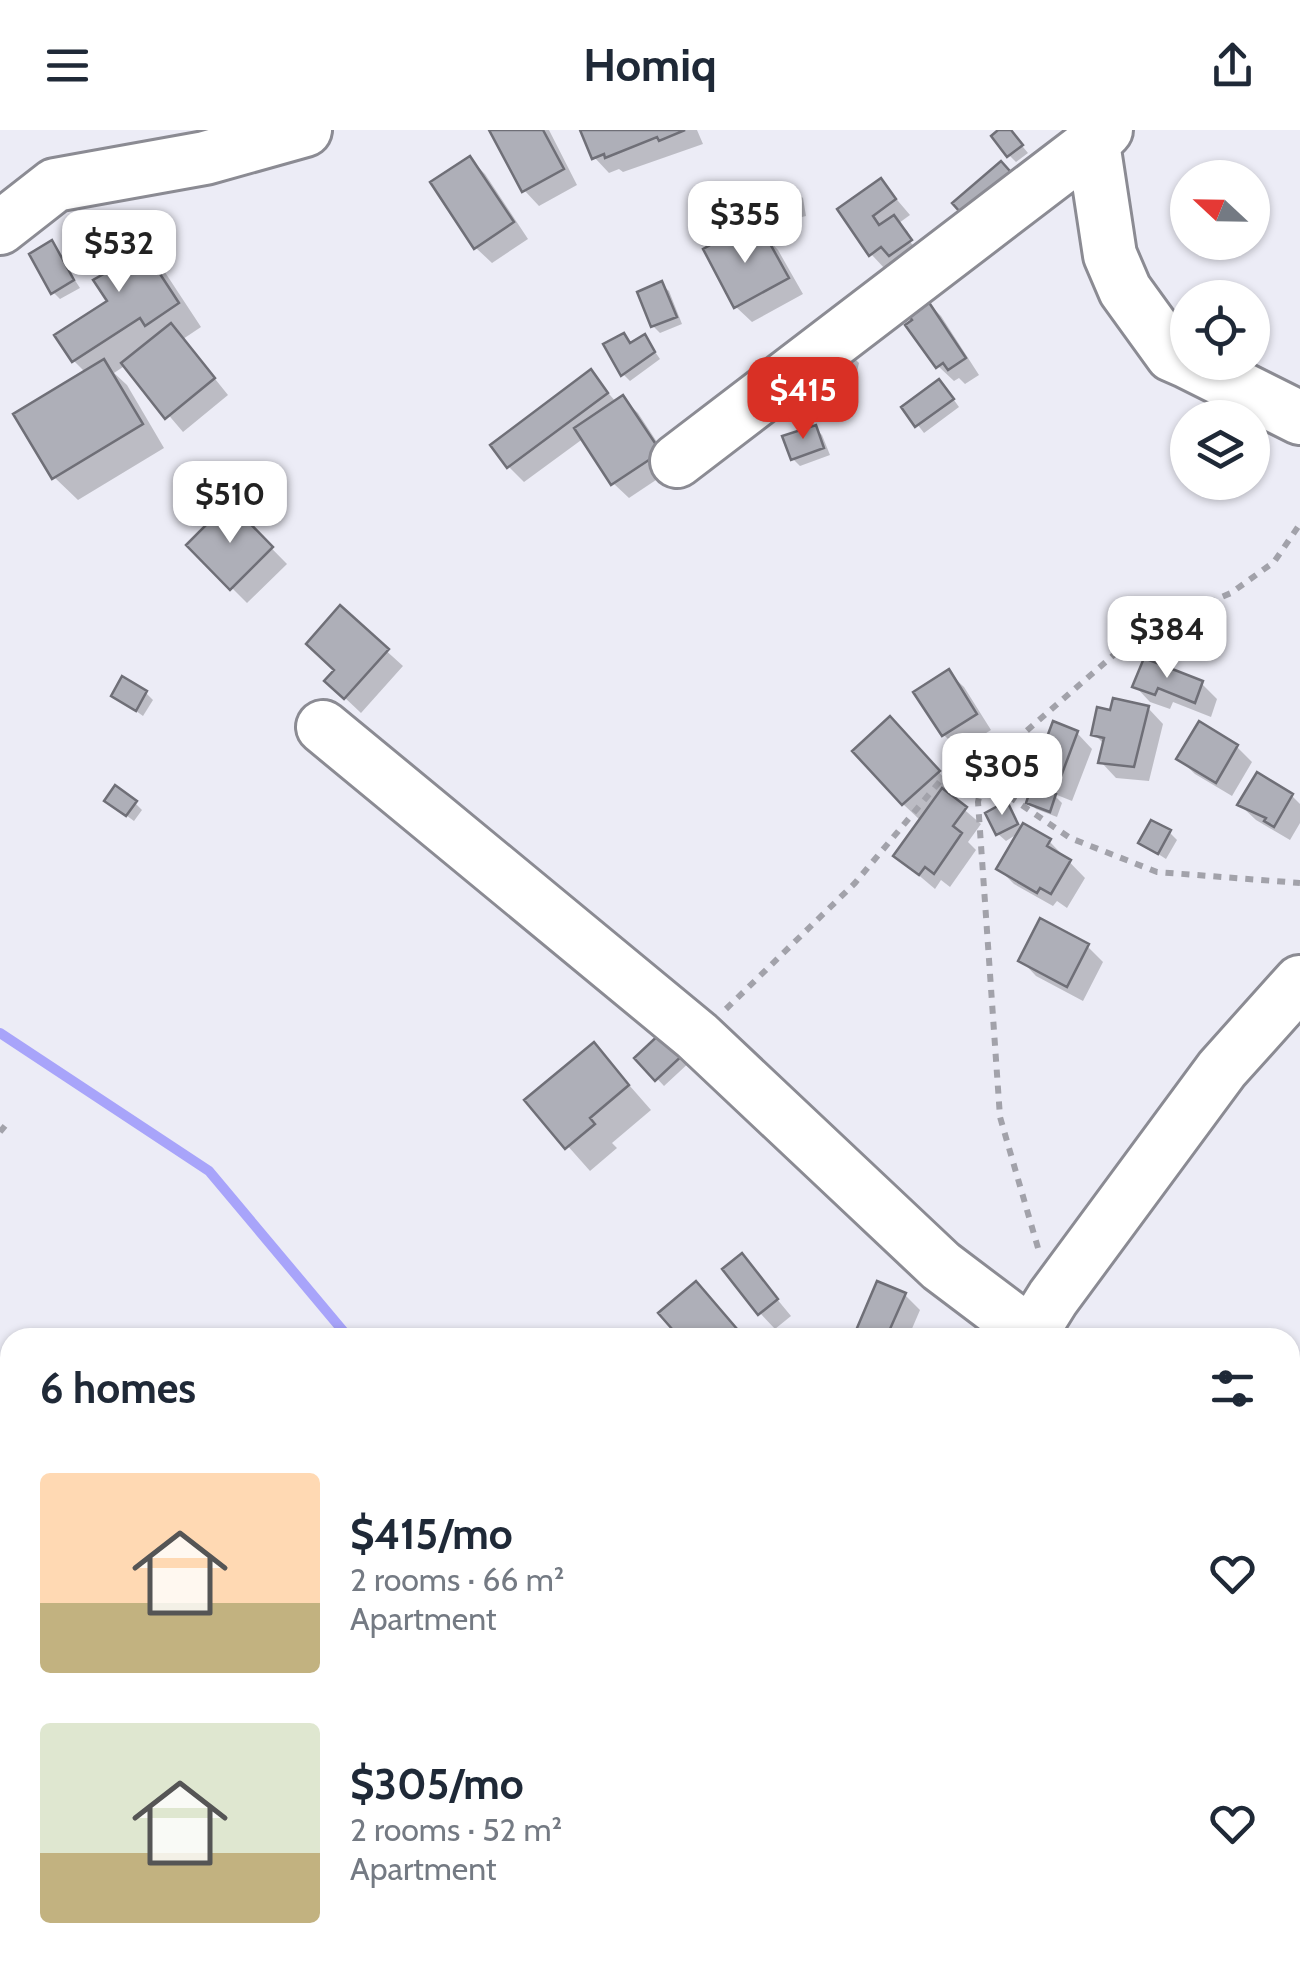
<!DOCTYPE html>
<html lang="en">
<head>
<meta charset="utf-8">
<style>
  body { margin:0; font-family:Cabin,sans-serif; background:#f2f2f3; color:#1f2937; height:100vh; display:flex; flex-direction:column; font-size:38px; white-space:nowrap }
  * { box-sizing:border-box; margin:0 }
  p { font-size:32px; color:#747a83 }
  .icon { flex:none; width:55px; height:55px; fill:none; stroke:currentColor; stroke-width:2; stroke-linecap:round; stroke-linejoin:round }
  .map { position:relative; flex:1; overflow:hidden }
  .panel { position:absolute; left:0px; top:1198px; width:1300px; height:642px; display:flex; flex-direction:column; background:#fff; border-radius:30px 30px 0 0; box-shadow:0 2px 8px #0004 }
  .panel>* { flex:none }
  .needle { width:65px; rotate:292deg }
  .controls { position:absolute; left:1170px; top:30px; display:grid; gap:20px }
  .controls a { display:grid; place-items:center; width:100px; height:100px; border-radius:50%; background:#fff; box-shadow:0 2px 8px #0004; font-size:50px }
  .price { position:absolute; translate:-50% -85px; padding:0 22px; border-radius:20px; background:#fff; color:#222; font-size:32px; line-height:65px; filter:drop-shadow(0 2px 5px #0008) }
  .price::after { content:''; position:absolute; left:50%; top:60px; width:30px; height:22px; margin-left:-15px; background:inherit; clip-path:polygon(0 0,100% 0,50% 100%) }
  .price.on { background:#d93025; color:#fff }
  ul { padding:0; list-style:none }
  li { display:flex; align-items:center; gap:30px; height:250px; padding:0 40px }
  li span { display:grid; place-items:center; flex:none; width:280px; height:200px; border-radius:10px; color:#555 }
  li>.icon { margin-inline-start:auto }
  span .icon { width:120px; height:120px; fill:#fffc; stroke-width:1 }
  li b { font-size:42px }
  h2 { display:flex; justify-content:space-between; align-items:center; height:120px; padding:0 40px; font-size:42px }
  header { display:flex; justify-content:space-between; align-items:center; height:130px; padding:0 40px; background:#fff; font-size:45px; font-weight:700 }
  .map>svg:first-child { display:block }
</style>
</head>
<body>
<header><svg class="icon" aria-label="menu" viewBox="0 0 24 24"><path d="M4 6h16M4 12h16M4 18h16"/></svg>Homiq<svg class="icon" aria-label="share" viewBox="0 0 24 24"><path d="M12 15V3M7 8l5-5 5 5M5 13v7h14v-7"/></svg></header>
<div class="map">
<svg width="1300" height="1838" viewBox="0 0 1300 1838">
  <rect width="100%" height="100%" fill="#ececf6"/>
  <path fill="#0003" d="M492 0H549L577 55 539 76 524 60Z
    M583 0H697L703 14 623 42 619 39 609 43 594 27Z
    M1002 0H1009L1028 23 1016 32 1009 25Z
    M470 29 485 44 528 109 492 133 476 118 434 53Z
    M881 51 910 85 899 93 908 102H903L917 121 886 140 871 124 840 80Z
    M795 61 803 68 806 86 790 90 791 98 773 102 766 94Z
    M128 98 151 121 201 197 183 209 228 265 183 302 126 235 114 243 127 255 164 318 78 370 54 347 86 243 73 230 110 171V143Z
    M736 104 746 114 763 104 778 120 803 164 752 192 736 177Z
    M51 114 80 158 60 169 53 162Z
    M661 154 669 161 682 194 660 203 653 196Z
    M926 171 941 186 979 245 965 254 959 248 954 251 938 236 916 190Z
    M623 206 631 215 645 207 660 229 630 251 623 244Z
    M843 224 852 226 859 233 856 246 843 243V247L838 243Z
    M591 243 616 272 622 268 638 283 674 338 629 368 613 353 584 308 524 352 509 337Z
    M946 259 959 277 924 303 904 277Z
    M815 298 822 305 830 325 800 336 793 329Z
    M229 375 287 434 247 473 189 415Z
    M340 479 403 536 361 583 343 566 337 541Z
    M948 542 964 557 991 600 959 620 944 605Z
    M1202 554 1217 569 1211 587 1173 572 1170 579 1150 572 1135 556Z
    M146 563 153 570 143 586 114 565Z
    M1148 578 1163 594 1149 651 1116 648 1101 632 1105 615 1094 604 1112 583Z
    M1077 603 1092 619 1072 671 1052 663 1062 673 1057 687 1036 679 1029 672 1054 666 1035 647Z
    M906 605 953 658 946 664 981 694 968 712 976 720 950 757 941 750 935 759 896 726 921 691 903 674Z
    M1237 617 1252 632 1232 666 1195 644 1179 629Z
    M1292 666 1300 674V693L1290 710 1256 690 1240 675Z
    M135 673 142 680 134 691 115 677Z
    M1006 675 1022 698 1049 711 1085 748 1067 778 1057 771 1053 776 1014 754 999 739 1019 703 1006 711 998 704Z
    M1169 702 1177 710 1166 729 1141 713Z
    M1087 816 1103 832 1083 871 1036 846 1021 830Z
    M665 902 692 930 664 956 638 928Z
    M594 915 651 980 612 1013 617 1018 590 1041 527 970Z
    M742 1127 791 1186 775 1199 760 1183Z
    M905 1165 920 1180 908 1208H870L860 1198Z
    M5 1310 10 1315V1339L0 1343V1313Z"/>
  <g fill="none" stroke-linecap="round" stroke-linejoin="round">
    <path stroke="#a8a4fa" stroke-width="10" d="M0 903 209 1041 349 1208
      M1111 1830 1116 1838"/>
  </g>
  <path fill="#aeafb8" stroke="#6f6f77" stroke-width="2.5" d="M489 0H543L564 39 522 62Z
    M580 0H685L659 11 657 7 605 28 604 24 592 29Z
    M998 0H1011L1023 15 1007 27 991 6Z
    M470 26 514 92 474 119 430 52Z
    M1001 31 1017 49 969 92 952 73Z
    M881 48 896 69 873 86 879 95 894 85 912 110 889 126 881 117 869 126 837 79Z
    M796 59 800 79 784 83 786 91 763 96 757 66Z
    M128 95 179 173 145 196 140 188 72 232 54 205 107 171 93 150 107 142 92 119Z
    M736 101 743 113 763 101 789 148 734 178 703 119Z
    M52 110 74 150 51 164 29 124Z
    M662 151 677 187 651 197 637 162Z
    M926 168 966 228 948 240 943 233 936 238 905 195 912 190 906 182Z
    M171 193 215 248 165 289 121 233Z
    M624 203 630 213 645 204 655 222 621 246 603 214Z
    M104 229 143 294 52 349 13 284Z
    M591 239 608 263 507 338 490 315Z
    M939 249 954 269 915 297 901 277Z
    M623 265 661 322 611 355 574 298Z
    M816 295 824 318 791 330 782 306Z
    M229 372 273 417 230 460 186 415Z
    M340 475 389 519 344 569 324 551 334 540 306 514Z
    M1144 528 1203 551 1195 573 1158 558 1155 565 1132 557Z
    M949 539 977 584 942 606 913 562Z
    M122 546 147 561 136 581 111 566Z
    M1113 568 1149 576 1134 637 1098 633 1104 608 1091 605 1097 577 1110 580Z
    M890 586 940 641 902 675 852 621Z
    M1053 591 1078 601 1057 657 1032 647Z
    M1199 591 1238 615 1216 653 1176 629Z
    M1257 642 1293 664 1274 697 1264 691 1266 688 1237 675Z
    M115 655 137 671 126 686 104 671Z
    M1032 655 1056 664 1050 682 1026 673Z
    M942 658 967 677 953 696 962 703 934 744 925 737 919 745 893 726Z
    M1007 671 1018 694 996 705 985 683Z
    M1151 690 1171 700 1158 724 1138 713Z
    M1023 693 1051 709 1047 716 1071 730 1051 764 1040 758 1037 763 996 739Z
    M1040 788 1089 814 1067 857 1018 831Z
    M665 899 687 921 655 951 634 928Z
    M594 912 629 955 590 988 595 994 565 1019 524 970Z
    M742 1123 778 1169 758 1185 722 1139Z
    M696 1151 743 1206 741 1208H680L658 1183Z
    M877 1151 906 1163 886 1208 857 1198Z
    M6 1308 10 1329 0 1333V1310Z"/>
  <g fill="none" stroke-linecap="round" stroke-linejoin="round">
    <defs>
      <path id="minor" d="M1093 13 1110 125 1125 160 1172 225 1188 232
        M0 98 55 55 205 28 305 0
        M1188 232 1300 288
        M677 331 1093 13 1106 0
        M323 597 697 906 941 1136 1031 1204
        M1028 1208 1053 1168 1222 939 1300 852
        M1290 1407 1300 1411
        M0 1821 10 1817
        M202 1830 203 1838"/>
    </defs>
    <use href="#minor" stroke="#8b8b93" stroke-width="58"/>
    <path stroke="#a2a2aa" stroke-width="6" stroke-dasharray="8 8" stroke-linecap="butt" d="M1013 616V669L1070 708 1157 742 1300 753
      M985 637 978 672 1000 987 1038 1118
      M726 879 855 753 941 650 985 637 1140 502 1231 463 1274 432 1300 394
      M0 1002 8 992
      M0 1243 3 1241"/>
    <use href="#minor" stroke="#fff" stroke-width="52"/>
  </g>
</svg>
<div class="controls">
<a><svg class="needle" viewBox="-14 -14 28 28"><path d="M0-13l5 13h-10z" fill="#e53935"/><path d="M0 13l5-13h-10z" fill="#747a83"/></svg></a>
<a><svg class="icon" aria-label="locate" viewBox="0 0 24 24"><circle cx="12" cy="12" r="6"/><path d="M12 2v4M12 18v4M2 12h4M18 12h4"/></svg></a>
<a><svg class="icon" aria-label="layers" viewBox="0 0 24 24"><path d="M12 4l9 5-9 5-9-5zM3 14l9 5 9-5"/></svg></a>
</div>
<b class="price" style="left:745px;top:136px">$355</b>
<b class="price" style="left:119px;top:165px">$532</b>
<b class="price on" style="left:803px;top:312px">$415</b>
<b class="price" style="left:230px;top:416px">$510</b>
<b class="price" style="left:1167px;top:551px">$384</b>
<b class="price" style="left:1002px;top:688px">$305</b>
<section class="panel">
<h2>6 homes<svg class="icon" aria-label="filters" viewBox="0 0 24 24"><path d="M4 7h16M4 17h16"/><circle cx="9" cy="7" r="2"/><circle cx="15" cy="17" r="2"/></svg></h2>
<ul>
<li><span style="background:linear-gradient(#ffd9b3 65%,#c2b280 0)"><svg class="icon" aria-label="home" viewBox="0 0 24 24"><path d="M3 11l9-7 9 7M6 9v11h12V9"/></svg></span><div><b>$415/mo</b><p>2 rooms · 66 m²</p><p>Apartment</p></div><svg class="icon" aria-label="heart" viewBox="0 0 24 24"><path d="M12 20l-8-8c-3-5 5-10 8-4 3-6 11-1 8 4z"/></svg></li>
<li><span style="background:linear-gradient(#dfe7d0 65%,#c2b280 0)"><svg class="icon" aria-label="home" viewBox="0 0 24 24"><path d="M3 11l9-7 9 7M6 9v11h12V9"/></svg></span><div><b>$305/mo</b><p>2 rooms · 52 m²</p><p>Apartment</p></div><svg class="icon" aria-label="heart" viewBox="0 0 24 24"><path d="M12 20l-8-8c-3-5 5-10 8-4 3-6 11-1 8 4z"/></svg></li>
</ul>
</section>
</div>
</body>
</html>
